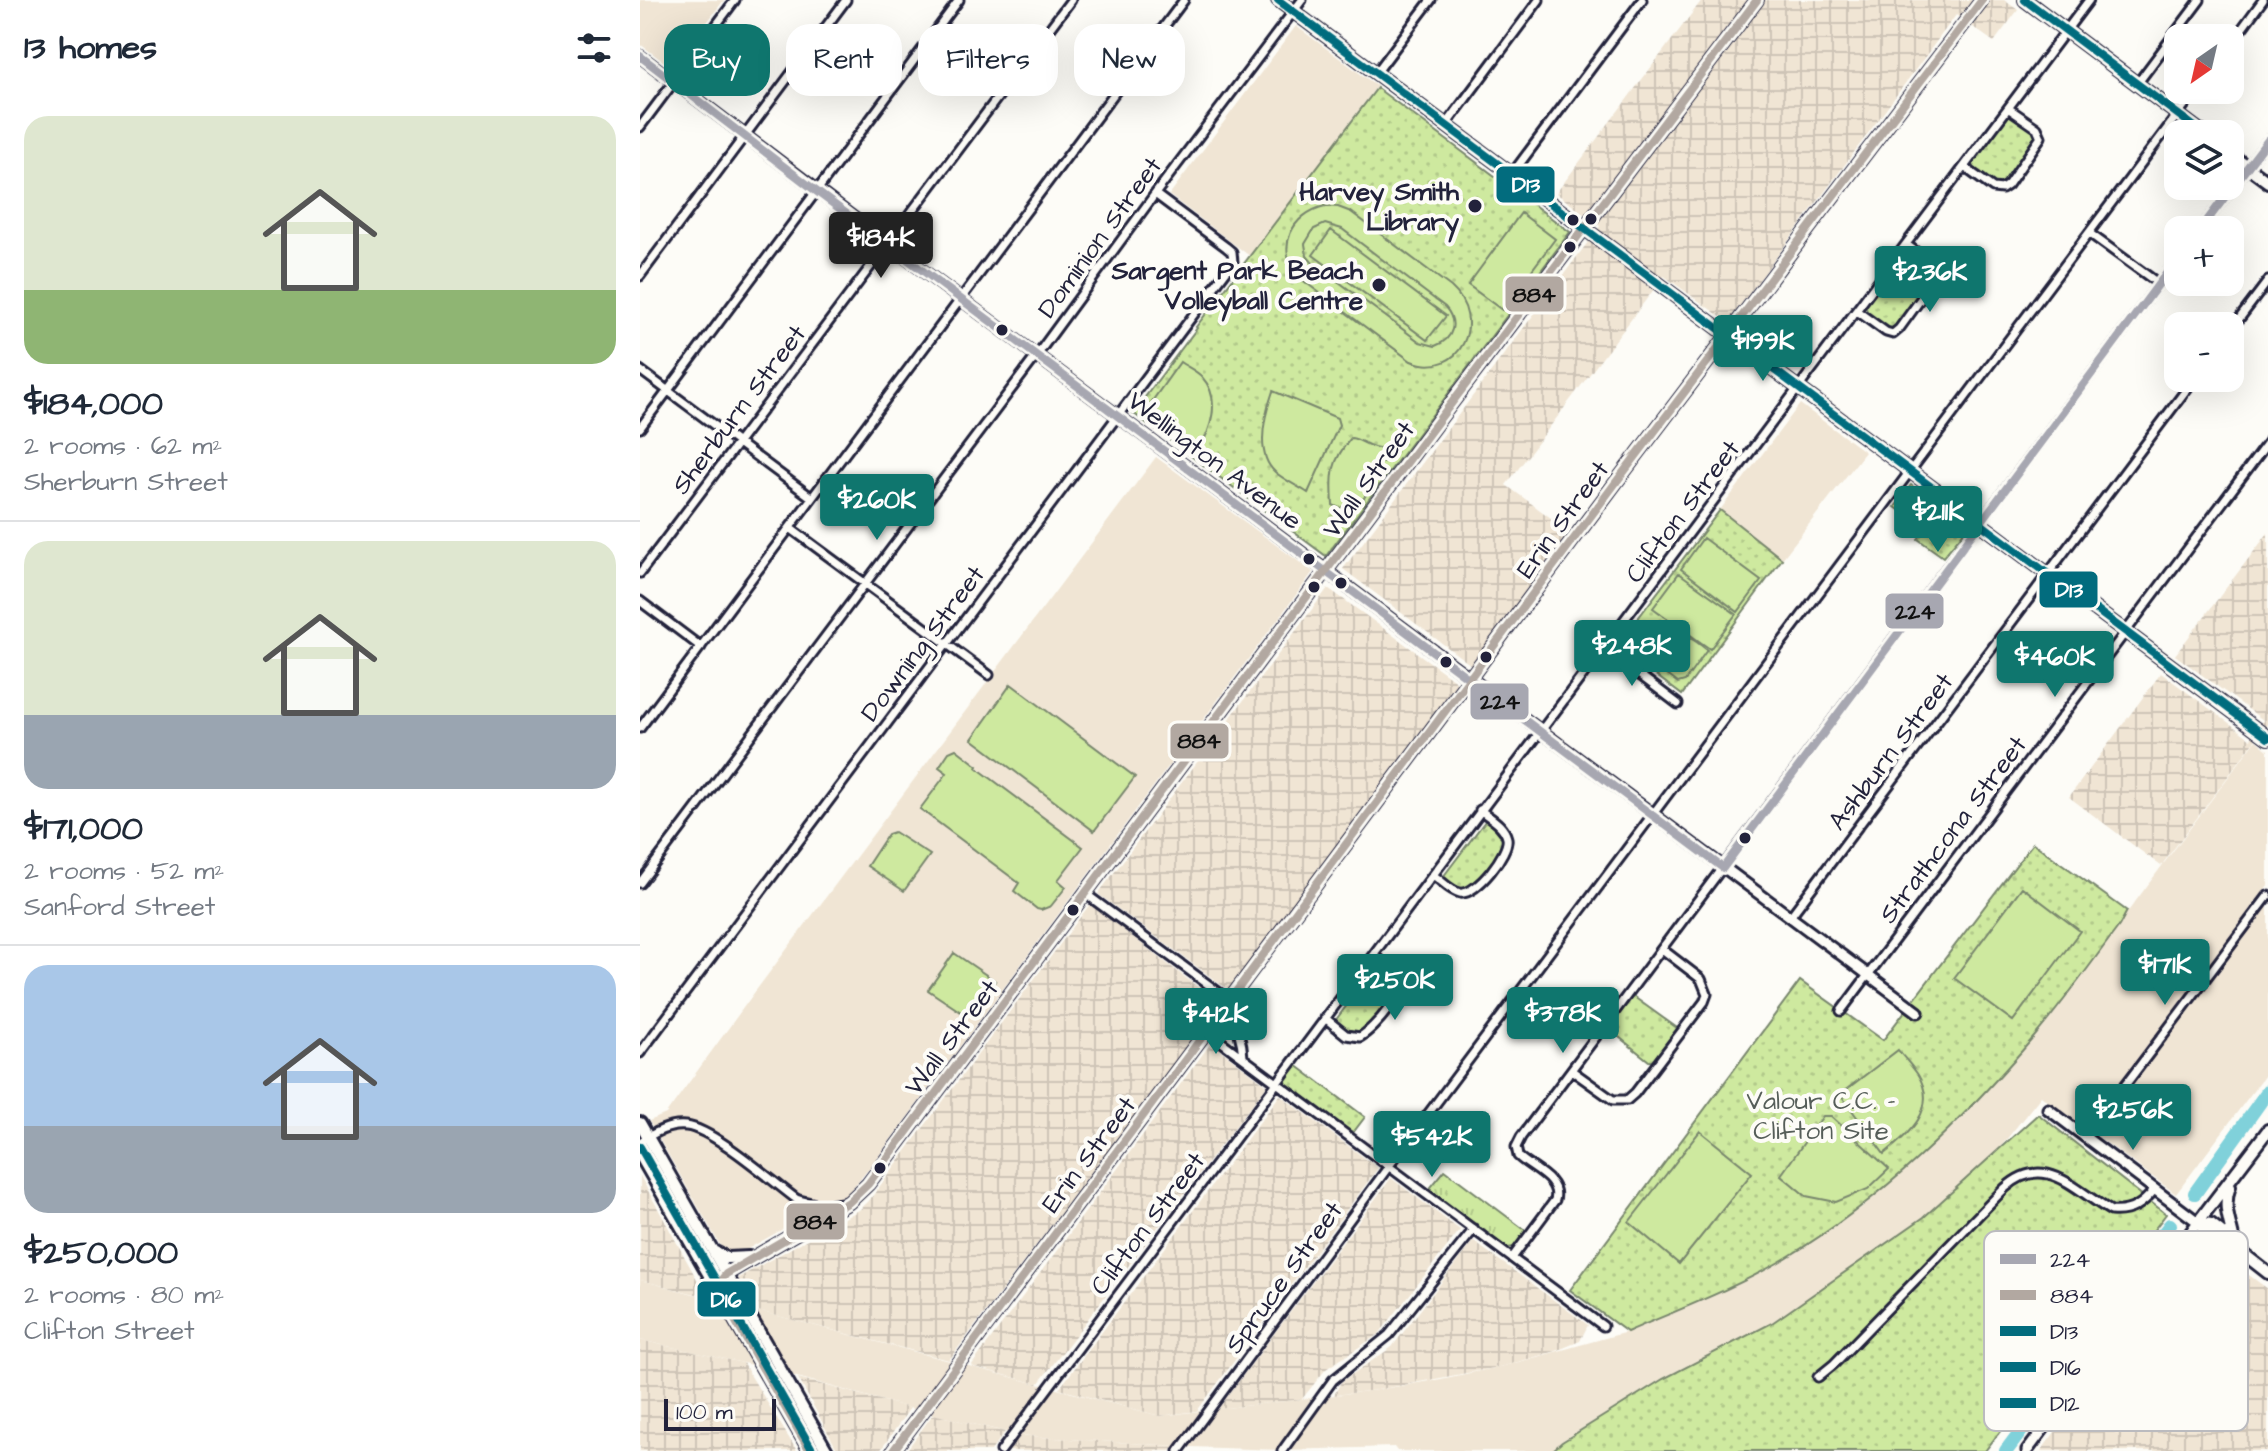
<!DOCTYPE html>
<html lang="en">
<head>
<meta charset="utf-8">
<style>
  body { margin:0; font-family:"Architects Daughter",sans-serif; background:#f6f6f7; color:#1f2937; height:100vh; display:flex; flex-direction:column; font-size:30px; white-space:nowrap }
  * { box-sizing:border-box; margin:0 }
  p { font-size:26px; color:#747a83 }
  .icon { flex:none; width:44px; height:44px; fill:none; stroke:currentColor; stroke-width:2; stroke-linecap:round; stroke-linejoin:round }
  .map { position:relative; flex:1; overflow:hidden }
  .sheet { display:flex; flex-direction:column; background:#fff; width:640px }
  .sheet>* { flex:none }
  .banner { position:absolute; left:24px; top:24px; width:760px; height:72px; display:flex; gap:16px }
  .needle { width:52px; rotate:214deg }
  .tools { position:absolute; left:1524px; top:24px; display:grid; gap:16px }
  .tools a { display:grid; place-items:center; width:80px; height:80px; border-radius:16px; background:#fff; box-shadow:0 8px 32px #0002; font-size:40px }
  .scale { position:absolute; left:24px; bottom:20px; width:112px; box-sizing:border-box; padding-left:8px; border:4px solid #22223b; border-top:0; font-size:22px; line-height:28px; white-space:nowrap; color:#22223b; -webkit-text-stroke:6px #fdfcf7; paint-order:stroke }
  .price { position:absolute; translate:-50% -68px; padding:0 18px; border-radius:8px; background:#0f766e; color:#fff; font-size:26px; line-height:52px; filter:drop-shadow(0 2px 4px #0008) }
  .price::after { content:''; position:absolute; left:50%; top:48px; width:24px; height:18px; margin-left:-12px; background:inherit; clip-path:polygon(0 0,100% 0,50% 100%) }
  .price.selected { background:#222; color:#fff }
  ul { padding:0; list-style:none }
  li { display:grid; align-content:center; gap:16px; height:424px; padding:0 24px }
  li+li { border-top:2px solid #e0e1e3 }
  li span { display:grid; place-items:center; height:248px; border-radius:24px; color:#555 }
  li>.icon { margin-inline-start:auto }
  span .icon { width:144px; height:144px; fill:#fffc; stroke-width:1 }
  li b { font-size:34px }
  h2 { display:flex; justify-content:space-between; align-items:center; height:96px; padding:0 24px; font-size:34px }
  .pill { padding:0 28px; border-radius:24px; background:#fff; box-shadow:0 8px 32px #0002; font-size:28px; line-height:72px }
  .pill.selected { background:#0f766e; color:#fff }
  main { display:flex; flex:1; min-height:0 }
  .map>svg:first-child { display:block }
</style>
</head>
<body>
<main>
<section class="sheet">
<h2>13 homes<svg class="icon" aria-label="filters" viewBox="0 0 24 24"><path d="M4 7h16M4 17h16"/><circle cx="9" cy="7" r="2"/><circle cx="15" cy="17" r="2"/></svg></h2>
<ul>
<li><span style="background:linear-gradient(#dfe7d0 70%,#8fb573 0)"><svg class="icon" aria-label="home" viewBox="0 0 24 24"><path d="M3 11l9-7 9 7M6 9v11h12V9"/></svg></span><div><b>$184,000</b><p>2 rooms · 62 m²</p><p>Sherburn Street</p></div></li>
<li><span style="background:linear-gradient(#dfe7d0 70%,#9aa5b1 0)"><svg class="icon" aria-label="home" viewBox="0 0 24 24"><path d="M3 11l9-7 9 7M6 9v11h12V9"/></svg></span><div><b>$171,000</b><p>2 rooms · 52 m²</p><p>Sanford Street</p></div></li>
<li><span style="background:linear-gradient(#a9c7e8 65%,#9aa5b1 0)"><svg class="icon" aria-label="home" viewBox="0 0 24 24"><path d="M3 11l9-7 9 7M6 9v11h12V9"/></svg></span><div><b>$250,000</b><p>2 rooms · 80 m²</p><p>Clifton Street</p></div></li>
</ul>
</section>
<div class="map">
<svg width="1628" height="1451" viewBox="0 0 1628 1451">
  <defs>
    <pattern id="industrial-grid" width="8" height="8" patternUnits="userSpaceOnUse" patternTransform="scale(2)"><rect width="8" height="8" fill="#f0e5d4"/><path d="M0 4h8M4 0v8" fill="none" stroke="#cec4b7"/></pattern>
    <pattern id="grass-tufts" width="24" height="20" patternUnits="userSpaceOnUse" patternTransform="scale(2)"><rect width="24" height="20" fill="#cee99f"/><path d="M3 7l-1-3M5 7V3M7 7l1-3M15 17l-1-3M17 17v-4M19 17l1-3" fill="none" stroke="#b1c88a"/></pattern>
    <pattern id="park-dots" width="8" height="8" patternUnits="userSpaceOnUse" patternTransform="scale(2)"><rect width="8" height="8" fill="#cee99f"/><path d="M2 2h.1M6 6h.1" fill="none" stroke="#b1c88a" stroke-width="1.8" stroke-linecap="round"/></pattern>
  </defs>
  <rect width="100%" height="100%" fill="#fdfcf7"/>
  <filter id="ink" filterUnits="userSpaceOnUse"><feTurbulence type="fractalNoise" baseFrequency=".0125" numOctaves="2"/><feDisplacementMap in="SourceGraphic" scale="16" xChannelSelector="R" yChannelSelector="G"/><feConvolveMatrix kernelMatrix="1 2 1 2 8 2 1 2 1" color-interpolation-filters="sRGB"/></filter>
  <g filter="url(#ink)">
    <path fill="#f0e5d4" d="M0 0H84L32 68 0 44Z
      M656 26 737 86 611 257 529 195Z
      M1160 404 1225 452 1142 559 1080 510Z
      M516 457 673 572 231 1166 213 1187 206 1195 192 1201 99 1254 87 1253 83 1250 9 1121 26 1114 114 993Z
      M1616 740 1628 750V886L1446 1130 1401 1096 1358 1150 1284 1217 1132 1323 1023 1379 922 1441 912 1451H757L754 1447 642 1450 551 1447 399 1437 374 1434 284 1412 121 1367 0 1340V1280L520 1416 737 1390 801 1379 864 1366 987 1332 1088 1288 1146 1258 1222 1207 1312 1127 1331 1108 1395 1036Z
      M1628 903V1071L1536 1194 1456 1135Z"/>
    <path fill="url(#industrial-grid)" d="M1062 0H1364L1378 10 1354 42 1316 15 1088 322 1024 276 866 485 930 532 831 665 703 569 960 226 916 193Z
      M1628 533V723L1521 866 1429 797 1521 673 1611 739 1623 720 1535 655Z
      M688 588 820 684 590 991 458 894Z
      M450 904 568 995 577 1007 309 1360 118 1311 98 1278 219 1210 228 1202Z
      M571 1043 627 1085 398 1384 331 1366Z
      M640 1095 738 1168 557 1411 520 1416 419 1389Z
      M0 1176 64 1292 67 1297 0 1280Z
      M751 1178 820 1230 739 1334 686 1369 662 1399 578 1409Z
      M1558 1238 1628 1289V1451H1401Z
      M833 1241 948 1325 940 1341 916 1351 864 1366 737 1390 694 1395 701 1382 752 1347Z
      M0 1340 103 1363 157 1451H0Z
      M158 1378 270 1408 240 1451H198Z
      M293 1414 365 1432 351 1451H266Z
      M380 1435 399 1437 535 1446 531 1451H367Z"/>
    <path fill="url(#grass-tufts)" stroke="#78866d" stroke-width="2" d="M805 1170 885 1230 886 1233 875 1247 867 1248 791 1192V1187Z"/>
    <path fill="url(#park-dots)" stroke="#78866d" stroke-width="2" d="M737 88 930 232 686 556 493 413 557 328 556 327Z
      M1369 115C1379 117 1392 127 1397 135L1395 142 1365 182 1361 185C1349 184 1331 172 1333 160L1364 118Z
      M1269 251 1293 269 1294 274 1258 326 1247 329 1228 315 1225 304 1261 256Z
      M1271 485 1324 525 1323 533 1303 557 1278 539 1286 529 1255 507Z
      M1080 510 1142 559 1042 695 977 646Z
      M846 820C853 825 862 829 863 838 866 849 837 886 826 888 817 889 810 882 803 877Z
      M1393 843 1487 911 1479 926C1451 963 1424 1002 1394 1037 1322 1121 1242 1200 1146 1258 1096 1288 1040 1309 987 1332L930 1290 1160 981 1243 1040Z
      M738 964C745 968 754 973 755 982 757 993 729 1031 718 1033 709 1034 702 1026 695 1021Z
      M994 997 1037 1028 1036 1033 1015 1062 1009 1061 969 1029 990 998Z
      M656 1065 725 1117 712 1134 643 1082Z
      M1398 1114 1526 1214 1345 1451H912L922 1442 1023 1379 1132 1323 1284 1217Z"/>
    <path fill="#cee99f" stroke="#78866d" stroke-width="2" fill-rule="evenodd" d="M685 206 698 207 711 212 811 287C848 320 820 380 771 361L657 276C636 248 651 214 685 206ZM685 224 702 229 805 307C818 322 814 339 795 346L780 342 672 262 667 256 665 244 674 229Z
      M881 213 915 239 862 310 828 285Z
      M691 230 806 316 787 340 673 255Z
      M540 362C547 367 557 371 562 377 582 399 571 430 558 451L510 415 508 407Z
      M633 391 697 418 699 425 668 493C658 486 644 480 635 472 614 453 625 414 633 391Z
      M711 438C724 440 729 450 748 448L749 450 745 461C735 464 729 467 726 475L730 487 724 498 713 507 707 506 699 508 693 505C691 475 691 461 711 438Z
      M1063 538 1121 581 1098 612 1041 569Z
      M1039 573 1096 614 1070 649 1013 608Z
      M1029 633C1046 633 1055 640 1067 650L1045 681 1038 683 1007 660 1017 644Z
      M371 684 495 777 454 831 332 739Z
      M316 749 338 766 337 768 443 847 418 880 426 887 411 906 401 910 397 909 374 891 379 883 280 809 307 773 299 767 309 752Z
      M254 832 290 855 264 891 227 866 248 834Z
      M1382 887 1440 931 1373 1021 1314 978Z
      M314 953 355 981 331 1013 324 1014 288 990Z
      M1258 1050C1264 1058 1272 1066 1278 1075 1299 1109 1268 1135 1244 1154L1203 1098V1092Z
      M1183 1116H1191L1249 1169 1228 1189 1196 1202 1166 1196 1141 1175Z
      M1060 1131 1112 1173 1039 1264 989 1222Z"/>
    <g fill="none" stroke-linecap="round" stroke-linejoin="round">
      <path stroke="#80d1da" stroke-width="14" d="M1555 1193 1628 1091
        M1366 1451 1455 1332 1473 1300 1530 1225"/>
      <defs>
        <path id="minor" d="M1590 45 1623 0
          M736 73 791 0
          M1497 84 1560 0
          M806 125 899 0
          M0 127 95 0
          M1324 167 1353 188 1362 189 1368 185 1401 137 1397 128 1368 108
          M872 174 1002 0
          M1560 230 1628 140
          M1449 233 1519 284
          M0 276 206 0
          M1217 311 1246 332 1253 334 1259 329 1298 275 1295 266 1267 245
          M1590 331 1628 281
          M0 370 171 497
          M0 428 319 0
          M150 528 349 675
          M0 573 431 0
          M0 601 61 647
          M964 648 1038 704
          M0 728 544 0
          M793 875C801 880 810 891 820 893 836 896 870 852 867 838 864 825 850 818 840 810
          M0 883 397 355 515 194 662 0
          M446 894 581 994C592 1012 602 1035 603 1057
          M1150 917 1555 378
          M1201 1011 1628 442
          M685 1018 706 1035 720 1037C734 1029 767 992 757 976 752 967 740 961 733 955
          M567 1031 963 1326
          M0 1053 593 262 592 252 586 247 515 194
          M931 1070 973 1100H987L995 1093 1064 1002 1067 994 1061 979 1022 949
          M1446 1137 1628 896
          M0 1142C14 1133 29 1124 46 1126 74 1129 134 1183 159 1201
          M872 1258 915 1200C921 1179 891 1169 878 1156L876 1147 881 1137 1538 258
          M1178 1377 1194 1364 1365 1188C1405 1151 1435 1191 1471 1211 1491 1213 1503 1204 1515 1189
          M361 1451 1449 0
          M539 1451 749 1166 1556 90
          M642 1451 693 1380 749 1335 834 1229"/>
        <path id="tertiary" d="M0 56 286 273 1278 1012
          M159 1201 183 1207 202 1204
          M154 1234C162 1222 166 1215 159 1201
          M1387 1451 1558 1222 1408 1109"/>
        <path id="secondary" d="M638 0 1628 738
          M1385 0 1564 134
          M1590 154 1628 182
          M0 1123 187 1451
          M0 1155 170 1451
          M1590 1186C1582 1207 1590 1221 1594 1242
          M1558 1222 1628 1130
          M1558 1222 1565 1232 1594 1253 1605 1255 1628 1273
          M1558 1222 1571 1224 1594 1242
          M73 1251 87 1258 109 1257
          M76 1287 86 1274 209 1202 228 1184 801 417 1117 0
          M253 1451 980 477 1342 0"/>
      </defs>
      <use href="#minor" stroke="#22223b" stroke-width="13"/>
      <use href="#tertiary" stroke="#22223b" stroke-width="15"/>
      <use href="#secondary" stroke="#22223b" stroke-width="16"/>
      <use href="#minor" stroke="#fdfcf7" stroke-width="7"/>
      <use href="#tertiary" stroke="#fdfcf7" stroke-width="9"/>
      <use href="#secondary" stroke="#fdfcf7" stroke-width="10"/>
      <defs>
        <path id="bus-1" d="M0 56 176 191 1083 868
          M1560 230 1628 140
          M1083 868 1538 258"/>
        <path id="bus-2" d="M170 1451 76 1287 86 1274 209 1202 228 1184 801 417 1117 0
          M253 1451 980 477 1342 0"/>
        <path id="bus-3" d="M638 0 1628 738"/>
        <path id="bus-4" d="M0 1147 173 1451"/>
        <path id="bus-5" d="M1385 0 1564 134"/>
      </defs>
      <use href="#bus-1" stroke="#fdfcf7" stroke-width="14"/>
      <use href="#bus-2" stroke="#fdfcf7" stroke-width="14"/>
      <use href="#bus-3" stroke="#fdfcf7" stroke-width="14"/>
      <use href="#bus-4" stroke="#fdfcf7" stroke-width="14"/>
      <use href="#bus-5" stroke="#fdfcf7" stroke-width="14"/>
      <use href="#bus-1" stroke="#a7a7b1" stroke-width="8"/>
      <use href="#bus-2" stroke="#b2a8a1" stroke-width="8"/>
      <use href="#bus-3" stroke="#026c7e" stroke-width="8"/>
      <use href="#bus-4" stroke="#026c7e" stroke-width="8"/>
      <use href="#bus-5" stroke="#026c7e" stroke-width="8"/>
    </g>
  </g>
  <g fill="#22223b" stroke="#fdfcf7" stroke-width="3">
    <circle cx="835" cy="206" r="8"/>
    <circle cx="951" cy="219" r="7"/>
    <circle cx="933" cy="220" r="7"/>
    <circle cx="930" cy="247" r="7"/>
    <circle cx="739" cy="285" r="8"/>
    <circle cx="362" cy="330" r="7"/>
    <circle cx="669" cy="559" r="7"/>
    <circle cx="701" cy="583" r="7"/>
    <circle cx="674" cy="587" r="7"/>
    <circle cx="846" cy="657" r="7"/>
    <circle cx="806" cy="662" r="7"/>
    <circle cx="1105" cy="838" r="7"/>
    <circle cx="433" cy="910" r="7"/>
    <circle cx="240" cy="1168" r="7"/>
  </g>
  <g text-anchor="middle" stroke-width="8" stroke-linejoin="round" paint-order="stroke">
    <g font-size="26" font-weight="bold" fill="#22223b" stroke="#fdfcf7" text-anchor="end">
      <text x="819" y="200">Harvey Smith<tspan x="819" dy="30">Library</tspan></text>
      <text x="723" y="279">Sargent Park Beach<tspan x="723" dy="30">Volleyball Centre</tspan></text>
    </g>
    <g font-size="26" fill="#22223b" stroke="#fdfcf7">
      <text transform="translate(459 237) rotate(-54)" y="9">Dominion Street</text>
      <text transform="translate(98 409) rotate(-53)" y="9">Sherburn Street</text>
      <text transform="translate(575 460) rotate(37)" y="9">Wellington Avenue</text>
      <text transform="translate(728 479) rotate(-54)" y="9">Wall Street</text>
      <text transform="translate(1042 511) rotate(-53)" y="9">Clifton Street</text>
      <text transform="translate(922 519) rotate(-54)" y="9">Erin Street</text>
      <text transform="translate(282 643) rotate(-53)" y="9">Downing Street</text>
      <text transform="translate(1250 751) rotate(-53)" y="9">Ashburn Street</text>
      <text transform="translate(1312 829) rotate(-53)" y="9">Strathcona Street</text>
      <text transform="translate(311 1037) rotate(-53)" y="9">Wall Street</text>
      <text transform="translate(448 1154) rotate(-53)" y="9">Erin Street</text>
      <text transform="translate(507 1223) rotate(-53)" y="9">Clifton Street</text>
      <text transform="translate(643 1277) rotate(-54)" y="9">Spruce Street</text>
    </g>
    <g font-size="26" fill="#565e59" stroke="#fdfcf7">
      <text x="1181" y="1109">Valour C.C. -<tspan x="1181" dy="30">Clifton Site</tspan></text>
    </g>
  </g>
  <rect x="1344" y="1231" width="264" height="200" rx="12" fill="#fdfcf7" stroke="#bbbbbf" stroke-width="2"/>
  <rect x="1360" y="1254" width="36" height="10" fill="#a7a7b1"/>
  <rect x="1360" y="1290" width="36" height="10" fill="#b2a8a1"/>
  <rect x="1360" y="1326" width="36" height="10" fill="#026c7e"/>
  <rect x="1360" y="1362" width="36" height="10" fill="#026c7e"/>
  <rect x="1360" y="1398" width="36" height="10" fill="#026c7e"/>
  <g font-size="22" fill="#22223b">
    <text x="1410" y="1267">224</text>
    <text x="1410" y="1303">884</text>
    <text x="1410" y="1339">D13</text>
    <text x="1410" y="1375">D16</text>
    <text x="1410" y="1411">D12</text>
  </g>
  <g stroke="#fdfcf7" stroke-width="3">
    <rect x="855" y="165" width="61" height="39" rx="8" fill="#026c7e"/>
    <rect x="864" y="275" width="61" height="38" rx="8" fill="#b2a8a1"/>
    <rect x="1398" y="570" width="61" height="39" rx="8" fill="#026c7e"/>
    <rect x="1244" y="592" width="61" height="38" rx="8" fill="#a7a7b1"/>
    <rect x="829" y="682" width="61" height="39" rx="8" fill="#a7a7b1"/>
    <rect x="529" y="722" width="61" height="38" rx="8" fill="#b2a8a1"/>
    <rect x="145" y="1202" width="61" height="39" rx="8" fill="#b2a8a1"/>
    <rect x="56" y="1280" width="61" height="38" rx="8" fill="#026c7e"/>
  </g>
  <g font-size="22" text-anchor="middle" font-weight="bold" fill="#fff">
    <text x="886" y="192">D13</text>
    <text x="1429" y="597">D13</text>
    <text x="86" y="1307">D16</text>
  </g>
  <g font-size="22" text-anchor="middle" font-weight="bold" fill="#111">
    <text x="894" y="302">884</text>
    <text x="1275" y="619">224</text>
    <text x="860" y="709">224</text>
    <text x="559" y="748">884</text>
    <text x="175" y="1229">884</text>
  </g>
</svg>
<div class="tools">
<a><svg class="needle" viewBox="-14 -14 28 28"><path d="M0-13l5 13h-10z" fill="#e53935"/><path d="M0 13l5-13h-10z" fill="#747a83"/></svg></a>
<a><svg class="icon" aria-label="layers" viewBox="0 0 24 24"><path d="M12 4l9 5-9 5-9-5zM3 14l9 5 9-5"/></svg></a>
<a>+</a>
<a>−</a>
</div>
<div class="scale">100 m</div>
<b class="price selected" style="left:241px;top:280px">$184K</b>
<b class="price" style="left:1290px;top:314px">$236K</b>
<b class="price" style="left:1123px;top:383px">$199K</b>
<b class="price" style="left:237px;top:542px">$260K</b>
<b class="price" style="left:1298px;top:554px">$211K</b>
<b class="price" style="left:992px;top:688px">$248K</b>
<b class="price" style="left:1415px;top:699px">$460K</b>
<b class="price" style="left:1525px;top:1007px">$171K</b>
<b class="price" style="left:755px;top:1022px">$250K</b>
<b class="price" style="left:923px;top:1055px">$378K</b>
<b class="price" style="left:576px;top:1056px">$412K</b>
<b class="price" style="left:1493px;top:1152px">$256K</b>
<b class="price" style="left:792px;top:1179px">$542K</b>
<div class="banner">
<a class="pill selected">Buy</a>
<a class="pill">Rent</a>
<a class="pill">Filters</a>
<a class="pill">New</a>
</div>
</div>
</main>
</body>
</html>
